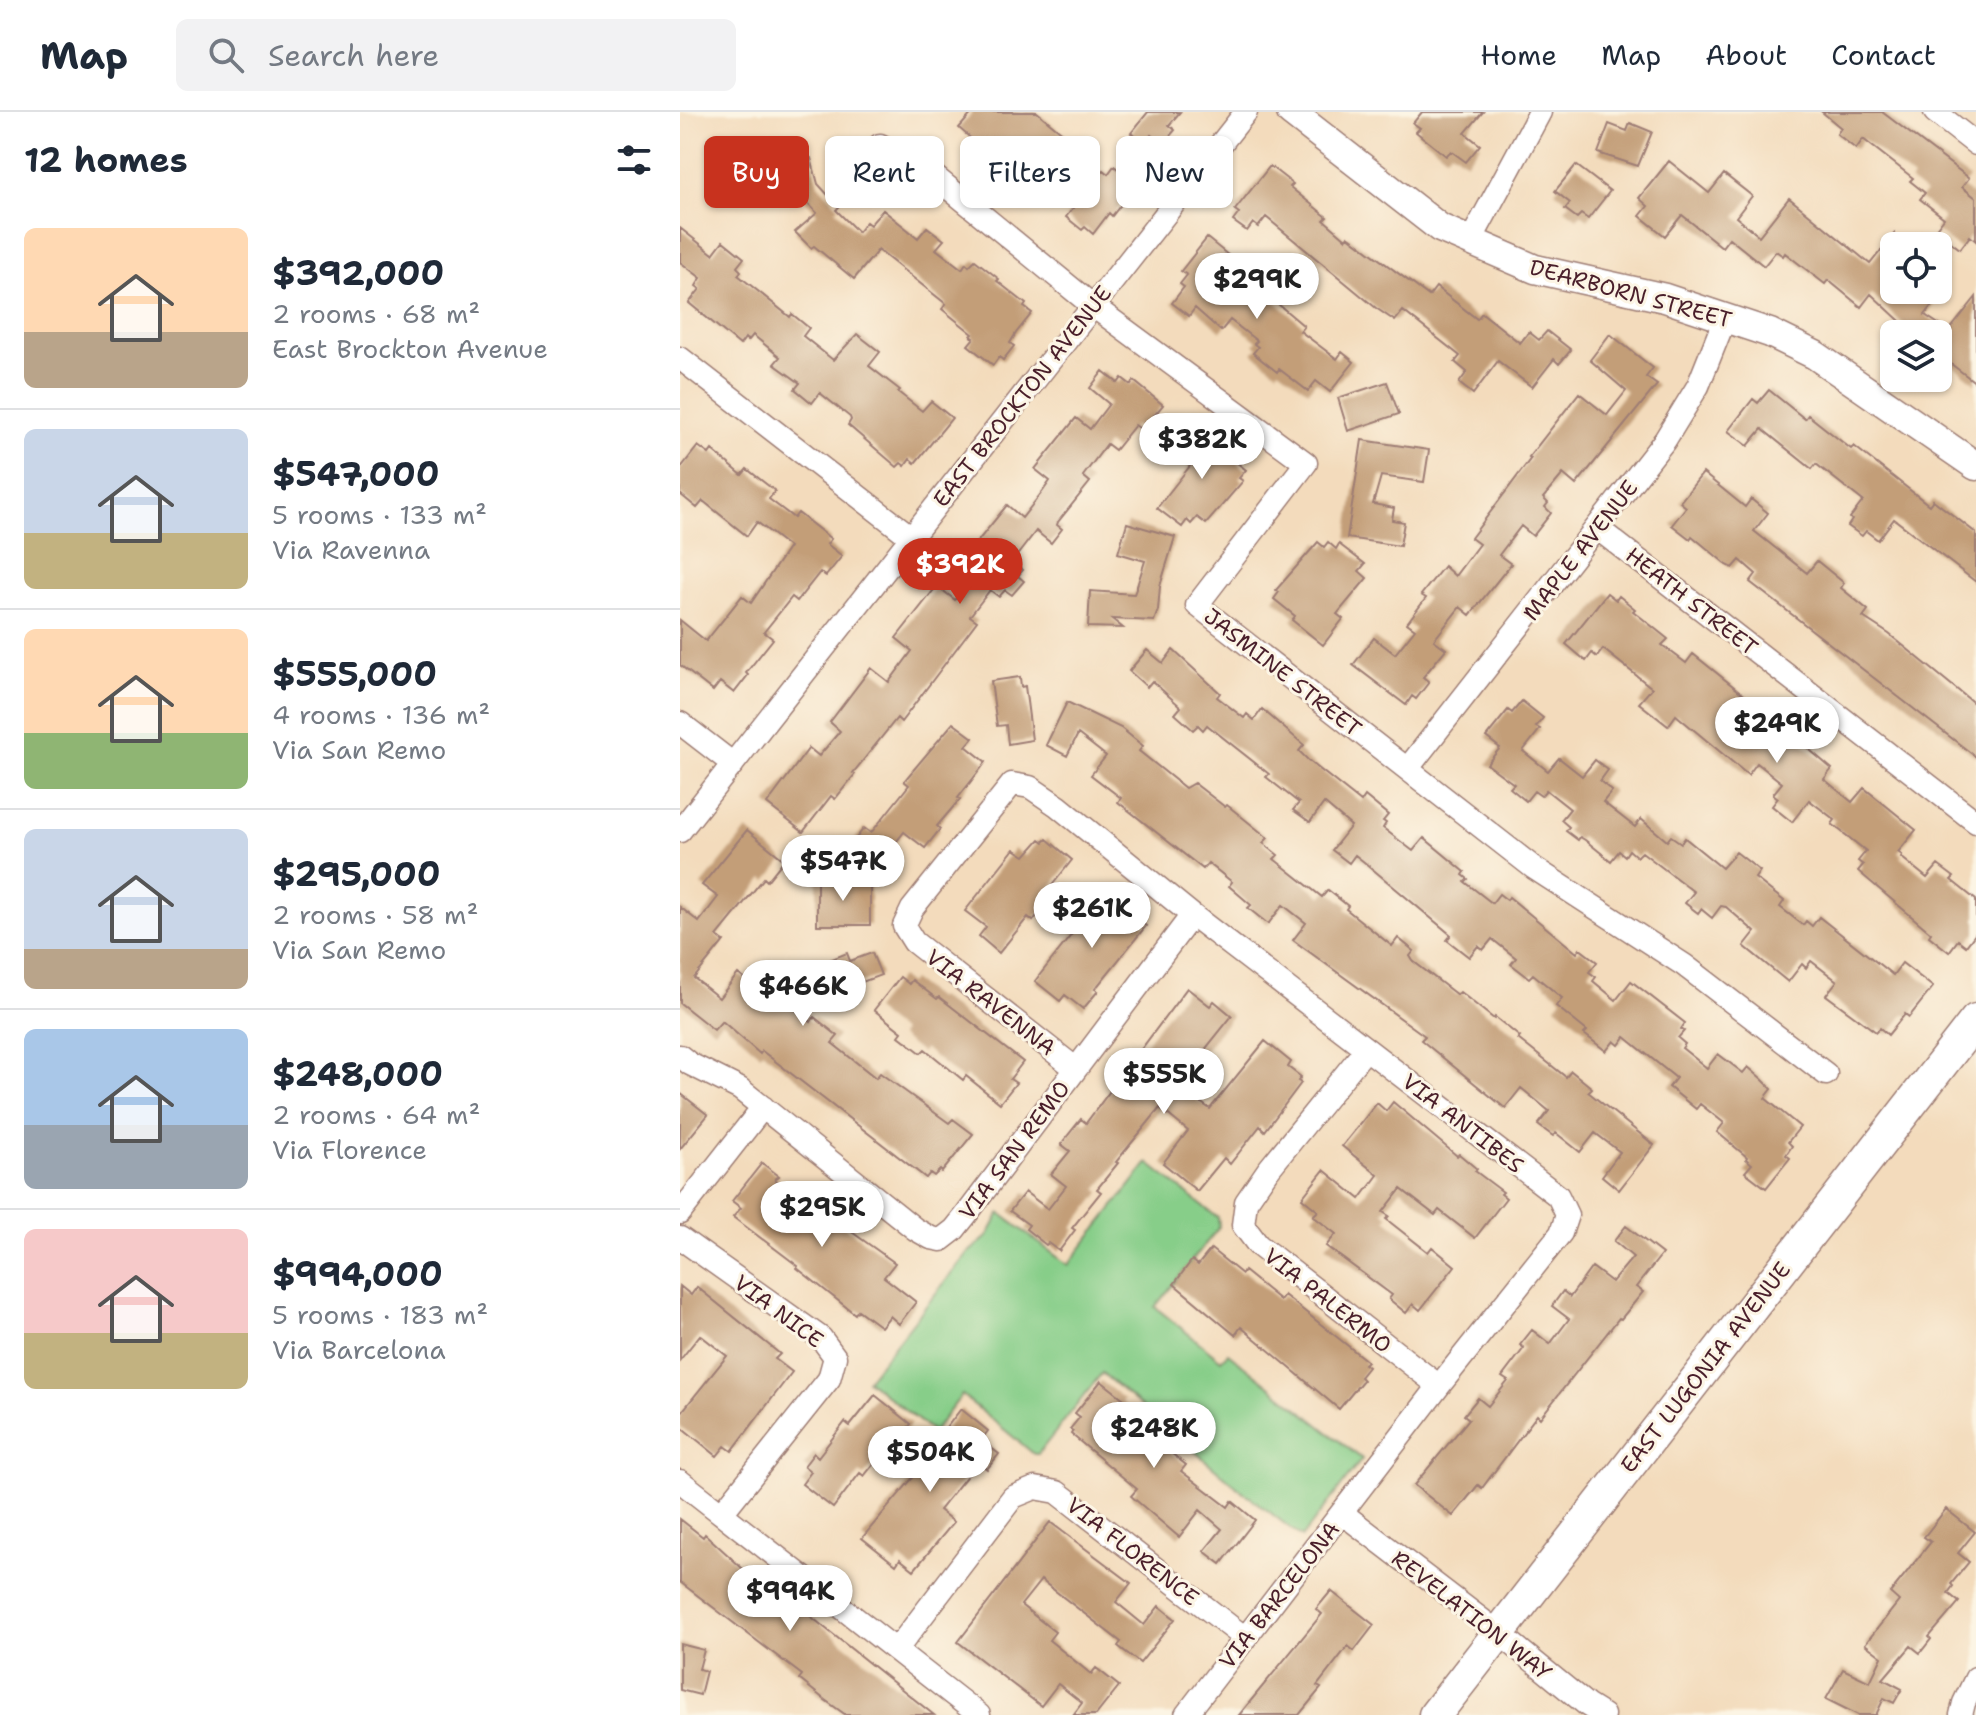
<!DOCTYPE html>
<html lang="en">
<head>
<meta charset="utf-8">
<style>
  body { margin:0; font-family:"Shantell Sans",sans-serif; background:#f2f2f3; color:#1f2937; height:100vh; display:flex; flex-direction:column; font-size:30px; white-space:nowrap }
  * { box-sizing:border-box; margin:0 }
  p { font-size:26px; color:#747a83 }
  .icon { flex:none; width:44px; height:44px; fill:none; stroke:currentColor; stroke-width:2; stroke-linecap:round; stroke-linejoin:round }
  .map { position:relative; flex:1; overflow:hidden }
  .details { display:flex; flex-direction:column; background:#fff; width:680px }
  .details>* { flex:none }
  .guide { position:absolute; left:24px; top:24px; width:760px; height:72px; display:flex; gap:16px }
  .fabs { position:absolute; left:1200px; top:120px; display:grid; gap:16px }
  .fabs a { display:grid; place-items:center; width:72px; height:72px; border-radius:12px; background:#fff; box-shadow:0 2px 6px #0004; font-size:40px }
  .price { position:absolute; translate:-50% -68px; padding:0 18px; border-radius:28px; background:#fff; color:#222; font-size:26px; line-height:52px; filter:drop-shadow(0 2px 4px #0008) }
  .price::after { content:''; position:absolute; left:50%; top:48px; width:24px; height:18px; margin-left:-12px; background:inherit; clip-path:polygon(0 0,100% 0,50% 100%) }
  .price.current { background:#c8321e; color:#fff }
  ul { padding:0; list-style:none }
  li { display:flex; align-items:center; gap:24px; height:200px; padding:0 24px }
  li+li { border-top:2px solid #e0e1e3 }
  li span { display:grid; place-items:center; flex:none; width:224px; height:160px; border-radius:12px; color:#555 }
  li>.icon { margin-inline-start:auto }
  span .icon { width:96px; height:96px; fill:#fffc; stroke-width:1 }
  li b { font-size:34px }
  h2 { display:flex; justify-content:space-between; align-items:center; height:96px; padding:0 24px; font-size:34px }
  .pill { padding:0 28px; border-radius:12px; background:#fff; box-shadow:0 2px 6px #0004; font-size:28px; line-height:72px }
  .pill.current { background:#c8321e; color:#fff }
  header { display:flex; align-items:center; gap:48px; box-sizing:border-box; height:112px; padding:0 40px; background:#fff; border-bottom:2px solid #e0e1e3 }
  header strong { font-size:38px }
  nav { display:flex; gap:44px; margin-inline-start:auto; font-size:28px }
  .search { width:560px; height:72px; background:#f2f2f3; display:flex; align-items:center; gap:20px; box-sizing:border-box; padding:0 28px; border-radius:12px; color:#747a83; font-size:30px }
  main { display:flex; flex:1; min-height:0 }
  .map>svg:first-child { display:block }
</style>
</head>
<body>
<header>
<strong>Map</strong>
<div class="search"><svg class="icon" aria-label="search" viewBox="0 0 24 24"><circle cx="10" cy="10" r="6"/><path d="M15 15l6 6"/></svg>Search here</div>
<nav><a>Home</a><a>Map</a><a>About</a><a>Contact</a></nav>
</header>
<main>
<section class="details">
<h2>12 homes<svg class="icon" aria-label="filters" viewBox="0 0 24 24"><path d="M4 7h16M4 17h16"/><circle cx="9" cy="7" r="2"/><circle cx="15" cy="17" r="2"/></svg></h2>
<ul>
<li><span style="background:linear-gradient(#ffd9b3 65%,#b9a48a 0)"><svg class="icon" aria-label="home" viewBox="0 0 24 24"><path d="M3 11l9-7 9 7M6 9v11h12V9"/></svg></span><div><b>$392,000</b><p>2 rooms · 68 m²</p><p>East Brockton Avenue</p></div></li>
<li><span style="background:linear-gradient(#c9d6e8 65%,#c2b280 0)"><svg class="icon" aria-label="home" viewBox="0 0 24 24"><path d="M3 11l9-7 9 7M6 9v11h12V9"/></svg></span><div><b>$547,000</b><p>5 rooms · 133 m²</p><p>Via Ravenna</p></div></li>
<li><span style="background:linear-gradient(#ffd9b3 65%,#8fb573 0)"><svg class="icon" aria-label="home" viewBox="0 0 24 24"><path d="M3 11l9-7 9 7M6 9v11h12V9"/></svg></span><div><b>$555,000</b><p>4 rooms · 136 m²</p><p>Via San Remo</p></div></li>
<li><span style="background:linear-gradient(#c9d6e8 75%,#b9a48a 0)"><svg class="icon" aria-label="home" viewBox="0 0 24 24"><path d="M3 11l9-7 9 7M6 9v11h12V9"/></svg></span><div><b>$295,000</b><p>2 rooms · 58 m²</p><p>Via San Remo</p></div></li>
<li><span style="background:linear-gradient(#a9c7e8 60%,#9aa5b1 0)"><svg class="icon" aria-label="home" viewBox="0 0 24 24"><path d="M3 11l9-7 9 7M6 9v11h12V9"/></svg></span><div><b>$248,000</b><p>2 rooms · 64 m²</p><p>Via Florence</p></div></li>
<li><span style="background:linear-gradient(#f6c9c9 65%,#c2b280 0)"><svg class="icon" aria-label="home" viewBox="0 0 24 24"><path d="M3 11l9-7 9 7M6 9v11h12V9"/></svg></span><div><b>$994,000</b><p>5 rooms · 183 m²</p><p>Via Barcelona</p></div></li>
</ul>
</section>
<div class="map">
<svg width="1296" height="1603" viewBox="0 0 1296 1603">
  <rect width="100%" height="100%" fill="#fcf5e5"/>
  <filter id="ink" filterUnits="userSpaceOnUse"><feTurbulence type="fractalNoise" baseFrequency=".0125" numOctaves="2"/><feDisplacementMap in="SourceGraphic" scale="16" xChannelSelector="R" yChannelSelector="G"/><feConvolveMatrix kernelMatrix="1 2 1 2 8 2 1 2 1" color-interpolation-filters="sRGB"/></filter>
  <filter id="wash" filterUnits="userSpaceOnUse"><feTurbulence type="fractalNoise" baseFrequency=".006" numOctaves="4" result="noise"/><feDisplacementMap in="SourceGraphic" scale="32" xChannelSelector="R" yChannelSelector="G"/><feGaussianBlur stdDeviation="1.8" result="paint"/><feColorMatrix in="noise" values="0 0 0 0 0 0 0 0 0 0 0 0 0 0 0 0 0 1.4 0 .05"/><feComposite in="paint" operator="in"/></filter>
  <g filter="url(#wash)">
    <rect width="100%" height="100%" fill="#f3dbbc"/>
    <path fill="#87ce89" stroke="#68765a" stroke-width="2" d="M468 1051 538 1106 539 1115 475 1195 541 1248 548 1241 682 1347 622 1425 557 1375 422 1261 358 1342H354L282 1283 253 1320 187 1268 288 1141 307 1125 320 1101 388 1153Z"/>
    <g id="blocks">
      <path fill="#c39e78" d="M293 0H357L403 38 376 72 344 45 338 53 333 49 327 58 279 16Z
        M468 0H500L489 13 495 18 483 32 471 23 464 32 451 21Z
        M742 0H803L785 21 800 33 786 50 771 39 766 44 736 20 740 16 733 11Z
        M1142 0H1202L1289 66 1282 75 1296 86V129L1290 124 1280 137 1255 118 1264 106 1240 87 1245 81 1230 69 1233 66 1183 27 1176 37 1157 22 1161 16Z
        M950 11 972 20 958 54 918 41 929 12 947 19Z
        M85 30 95 31 97 36 124 34 128 47 131 46 138 72 159 95 156 98 178 120 186 110 190 113 203 98 238 126 247 115 264 128 256 137 282 157 286 151 289 154 295 148 319 167 317 169 346 192 344 195 352 201 336 221 330 231 334 234 323 248 319 245 313 253 288 233 294 226 291 224 293 222 262 197 266 192 198 138 174 167 134 134 131 136 115 120 137 101 104 65 78 72 76 64 62 68 54 38Z
        M989 49 1029 81 1044 62 1072 84 1056 105 1079 124 1109 86 1190 152 1214 122V178H1265L1245 203 1269 219 1296 185V271L1258 242V222H1234L1191 182 1181 195 1148 168 1145 172 1105 141 1103 144 1096 139 1084 154 1049 126 1042 135 1002 103 985 124 960 104 968 94 959 86Z
        M896 53 930 79 908 107 901 102 897 106 885 97 890 91 875 79Z
        M434 54 457 72 432 104 429 101 413 122 405 115 402 118 386 105 423 58 428 62Z
        M590 54 613 72 610 75 647 105 644 108 666 127 668 124 749 184 756 175 797 207 802 201 840 231 849 220 859 228 867 219 891 238 879 252 874 247 852 275 818 249 793 282 779 271 787 260 775 250 780 244 723 199 715 209 696 196 586 105 578 115 573 111 567 119 553 109 559 101 555 98Z
        M0 116 33 142 43 129 64 146 57 155 61 159 58 163 110 205 112 202 129 216 123 224 153 248 177 222 200 240 189 254 220 278 218 280 242 299 251 289 272 306 235 351 230 347 225 354 221 351 217 355 168 313 171 308 170 305 140 281 132 291 115 277 120 271 94 252 100 245 73 223 68 229 65 226 60 233 9 191 20 177 16 174 21 166 0 150Z
        M527 126 548 143 539 153 546 158 542 163 565 181 573 171 624 214 620 219 657 247 662 240 674 250 650 280 636 269 628 279 599 257 597 260 573 241 578 235 574 232 577 229 550 208 541 219 515 196 509 204 492 191 504 175 500 172 507 163 501 159Z
        M930 222 973 256 966 265 977 273 896 373 883 362 863 386 868 391 865 395 871 401 853 424 841 414 819 443 831 452 790 503 780 495 754 528 766 537 743 565 749 570 736 587 732 584 726 593 673 553 694 526 715 542 735 517 727 511 746 486 741 483 764 454 775 464 799 432 791 426 851 346 849 345 899 281 927 303 946 279 910 248Z
        M423 259 438 271 442 266 451 273 454 269 483 293 462 318 455 313 435 338 427 332 403 364 410 370 378 410 377 413 382 417 371 431 356 419 332 450 343 458 338 464 344 469 332 483 325 478 319 485 310 478 290 504 297 509 240 585 221 610 217 606 173 661 175 662 155 687 151 684 123 720 87 692 129 636 139 644 160 619 150 610 191 556 209 570 232 539 216 526 257 474 275 488 302 455 296 450 302 442 293 435 327 393 342 406 363 379 370 369 355 357 396 306 410 317 429 292 410 276Z
        M707 270 719 302 668 319 658 286Z
        M1089 278 1125 307 1128 303 1171 337 1174 334 1249 393 1253 388 1296 421V470L1214 407 1198 428 1186 419 1182 424 1168 414 1172 408 1170 406 1183 389 1136 352 1132 357 1082 317 1068 334 1048 319 1073 287 1078 291Z
        M512 315 566 358 559 366 563 369 526 412 517 405 511 412 507 408 502 415 477 396 510 354 503 348 507 344 496 335Z
        M682 328 749 338 744 370 701 364 693 392 714 396 712 408 724 410 720 434 667 426Z
        M18 334 29 342 32 338 62 363 67 357 95 379 89 387 114 406 118 401 151 427 147 432 162 444 146 464 140 460 117 489 112 485 84 520 93 527 66 561 68 563 54 581 40 570 33 579 0 553V508L26 529 62 484 71 491 109 435 77 410 67 424 23 389 17 396 0 382V357Z
        M1023 361 1065 395 1071 387 1088 401 1074 419 1127 461 1137 449 1164 471 1161 476 1188 498 1183 505 1209 522 1296 593V645L1070 470 1076 462 1060 448 1053 456 1047 453 1012 424 1010 427 992 413 1006 395 1000 390Z
        M447 411 495 425 480 474 478 498 474 509 432 507 443 516 408 515 410 479 454 482 456 477 465 449 438 441Z
        M638 430 644 435 648 430 656 437 659 432 685 452 679 459 687 466 657 502 663 507 643 533 612 508 615 504 594 487 599 480 596 478Z
        M927 481 936 488 939 484 955 497 953 499 988 527 982 533 1006 551 1013 542 1069 587 1064 593 1071 598 1067 604 1094 626 1102 615 1117 627 1152 657 1144 667 1172 690 1184 676 1236 718 1218 740 1222 743 1221 745 1247 766 1258 753 1274 765 1271 768 1296 788V821L1286 834 1278 828 1269 840 1249 824 1251 821 1178 759 1183 753 1178 749 1186 739 1152 712 1155 708 1129 688 1112 710 1092 694 1098 686 1093 682 1102 671 1077 651 1068 663 996 603 988 614 959 591 972 576 923 537 917 545 912 541 906 549 886 532Z
        M467 538 483 551 493 538 540 581 537 585 564 606 567 602 574 608 582 597 624 633 619 639 628 648 681 690 685 684 708 703 703 709 706 711 703 716 733 739 744 726 785 760 783 763 788 767 785 770 812 791 819 782 827 788 829 785 897 841 900 837 917 850 909 860 916 865 913 869 936 888 951 869 1005 911 1001 917 1004 919 998 926 1005 932 1002 936 1027 956 1038 942 1063 961 1068 955 1082 967 1092 977 1085 986 1120 1015 1108 1030 1112 1034 1106 1043 1110 1046 1086 1076 1065 1060 1072 1052 1066 1047 1067 1045 1037 1020 1044 1011 1020 992 1016 997 989 975 996 966 945 925 939 933 934 929 926 939 904 922 907 919 876 894 882 886 853 862 849 866 831 852 836 846 812 827 803 838 798 834 789 845 767 828 771 823 684 750 675 743 669 751 652 738 671 714 644 691 630 710 613 698 619 691 586 665 589 662 527 613 523 618 518 613 513 618 495 602 501 595 472 569 467 575 449 559Z
        M340 565 341 575 345 574 352 628 328 632 326 613 317 614 311 569Z
        M842 589 863 606 856 615 860 617 843 639 868 659 879 646 902 664 915 648 928 658 920 669 932 679 923 690 955 715 961 707 987 729 991 724 1001 731 1005 726 1042 756 1056 740 1080 759 1075 766 1104 789 1100 795 1123 813 1126 809 1132 814 1139 805 1213 863 1222 851 1253 875 1229 905 1225 902 1208 923 1200 916 1196 920 1146 883 1157 869 1131 849 1126 856 1122 852 1108 870 1064 834 1075 820 1046 795 1041 794 1032 806 1021 797 1018 801 1005 791 1014 780 962 740 957 745 949 738 945 744 939 739 931 749 905 728 900 725 898 728 886 719 889 715 881 708 890 697 866 678 861 684 854 679 846 689 830 676 834 672 807 652 820 636 806 625 828 598 832 601Z
        M387 590 441 616 463 634 459 639 505 676 514 671 545 695 547 693 588 726 583 731 598 743 594 747 642 785 648 778 668 794 666 797 712 834 718 826 734 839 730 844 733 849 777 883 780 880 814 907 815 905 840 925 838 927 886 965 891 959 912 976 908 980 974 1033 939 1078 922 1064 940 1040 915 1021 900 1040 876 1021 873 1024 858 1013 869 999 841 976 825 996 741 928 745 924 613 828 626 811 603 793 588 812 568 796 571 793 549 774 552 770 528 751 523 757 438 690 441 686 411 663 426 644 398 622 387 644 366 633Z
        M273 611 293 626 286 634 306 650 278 686 280 687 257 714 260 717 245 736 224 720 206 743 221 755 208 771 167 738 184 716 191 721 229 673 224 669Z
        M67 718 104 748 87 769 84 766 37 824 44 829 14 866 39 886 58 862 89 886 93 880 131 910 134 905 158 924 152 931 196 966 200 961 269 1011 273 1007 293 1022 262 1060 260 1058 254 1064 250 1061 246 1066 82 939 80 942 42 909 34 918 0 891V795L19 810 38 785 22 773Z
        M360 727 364 730 367 727 392 748 366 781 371 785 353 809 348 805 319 841 299 824 306 815 285 799 334 737 345 744Z
        M137 768 190 771V813H137Z
        M430 774 454 792 448 800 466 814 415 877 418 879 403 897 385 883 380 889 355 869Z
        M167 841 170 849 192 841 201 863 158 879 147 849Z
        M220 865 229 872 232 868 257 887 259 885 343 950 330 967 336 971 320 991 286 964 283 968 245 937 241 941 219 924 222 920 194 898Z
        M507 876 530 894 534 889 552 904 523 940 526 942 500 976 530 997 585 929 611 950 608 955 621 965 618 969 621 971 585 1019 580 1014 550 1052 544 1046 517 1079 483 1051 508 1019 480 996 436 1050 438 1051 417 1077 421 1080 392 1116 395 1118 379 1139 368 1131 366 1133 346 1117 349 1113 330 1099 345 1080 368 1097 386 1074 371 1062 390 1039 381 1032 401 1007 406 1011Z
        M0 981 28 1003 0 1037Z
        M713 990 777 1044 779 1042 797 1057 795 1059 823 1080 821 1082 826 1086 795 1126 759 1098 755 1103 721 1077 703 1100 709 1104 706 1107 748 1140 752 1135 775 1154 740 1198 733 1192 726 1201 709 1187 712 1183 646 1134 656 1122 633 1104 638 1099 622 1086 644 1058 680 1087 698 1063 662 1034 697 991 706 999Z
        M82 1051 99 1064 95 1067 103 1075 151 1113 155 1108 215 1151 204 1165 236 1190 219 1212 210 1204 201 1215 178 1198 175 1202 117 1156 118 1154 53 1105 61 1096 52 1089Z
        M946 1114 982 1142 956 1175 963 1180 941 1207 939 1206 860 1306 857 1303 802 1376 798 1373 773 1404 734 1373 789 1307 784 1303 798 1286 808 1294 828 1269 822 1265 844 1236 840 1233 852 1218 870 1232 889 1207 872 1194 883 1179 890 1185 912 1155 932 1170 953 1145 934 1129Z
        M531 1137 562 1162 564 1159 600 1188 604 1183 687 1249 684 1252 688 1255 680 1265 683 1268 659 1297 561 1215 555 1223 494 1172 512 1148 518 1153Z
        M0 1174 11 1183 17 1175 100 1242 95 1247 112 1260 52 1339 45 1334 37 1344 0 1314V1302L47 1244 20 1223 0 1248Z
        M421 1269 444 1287 442 1290 476 1317 470 1324 506 1353 501 1359 548 1395 552 1389 575 1408 541 1452 524 1439 542 1417 520 1398 499 1425 451 1384 457 1377 391 1322 393 1319 390 1317 400 1305 395 1301Z
        M195 1283 231 1312 219 1327 216 1324 184 1364 180 1361 153 1396 122 1372 131 1360 124 1354 134 1341 138 1345 165 1310 170 1314Z
        M281 1297 308 1319 301 1328 319 1342 307 1357 298 1350 259 1398 274 1410 234 1458 220 1447 216 1453 182 1426 237 1361 233 1358Z
        M1266 1397 1295 1420 1278 1441 1289 1450 1271 1472 1273 1474 1268 1481 1279 1490 1249 1525 1251 1527 1240 1541 1231 1534 1203 1567 1222 1577 1214 1591 1204 1586 1196 1603H1178L1146 1587 1163 1557 1190 1570 1202 1545 1185 1532 1219 1489 1210 1481 1251 1430 1244 1425Z
        M0 1407 23 1425 25 1422 63 1457 61 1460 85 1479 90 1472 254 1603H166L145 1588 119 1567 122 1563 0 1470Z
        M370 1410 451 1471 436 1490 464 1513 479 1494 495 1507 460 1551 438 1534 441 1530 361 1468 341 1493 375 1520 369 1528 411 1562 416 1556 439 1574 416 1603H393L402 1591 378 1572 361 1594 278 1530Z
        M651 1479 694 1513 674 1539 668 1534 637 1574 641 1576 619 1603H559L642 1502 636 1497Z
        M0 1532 24 1538 19 1557 26 1559 20 1583 0 1578Z"/>
    </g>
  </g>
  <g filter="url(#ink)">
    <use href="#blocks" fill-opacity="0" stroke="#9e7d74" stroke-width="2"/>
    <g fill="none" stroke-linecap="round" stroke-linejoin="round">
      <defs>
        <path id="minor" d="M1255 0 1296 32
          M200 33 243 55 413 194 626 351 517 493 854 756 1004 853 1146 962
          M790 130 860 0
          M0 246 231 425
          M917 416 1296 710
          M0 611 53 652
          M728 656 985 328 1018 274 1046 204
          M0 719 566 0
          M686 937 588 1058 566 1090 563 1113 578 1133 759 1274
          M0 944 10 952 60 977 235 1117 251 1126 261 1128 274 1118 286 1103 512 803
          M395 956 234 830 224 814 232 797 332 672 350 675 378 694 512 803 878 1084 887 1103 881 1121 759 1274 506 1603
          M0 1101 83 995
          M0 1126 141 1226 155 1245 149 1267 42 1401
          M0 1369 299 1603
          M662 1401 819 1521 907 1593 923 1603
          M217 1537 333 1385 355 1376 377 1380 565 1526
          M1281 1603 1284 1591 1296 1566"/>
        <path id="tertiary" d="M611 0 760 116 855 157 985 186 1090 221 1135 243 1296 354"/>
        <path id="secondary" d="M755 1603 1296 908"/>
      </defs>
      <use href="#minor" stroke="#9e7d74" stroke-width="25"/>
      <use href="#tertiary" stroke="#9e7d74" stroke-width="31"/>
      <use href="#secondary" stroke="#9e7d74" stroke-width="35"/>
      <use href="#minor" stroke="#fff" stroke-width="22"/>
      <use href="#tertiary" stroke="#fff" stroke-width="28"/>
      <use href="#secondary" stroke="#fff" stroke-width="32"/>
    </g>
  </g>
  <g text-anchor="middle" stroke-width="6" stroke-linejoin="round" paint-order="stroke">
    <g font-size="22" fill="#4a1f2b" stroke="#fcf5e5">
      <text transform="translate(951 181) rotate(15)" y="8">DEARBORN STREET</text>
      <text transform="translate(342 284) rotate(-52)" y="8">EAST BROCKTON AVENUE</text>
      <text transform="translate(900 438) rotate(-52)" y="8">MAPLE AVENUE</text>
      <text transform="translate(1012 489) rotate(38)" y="8">HEATH STREET</text>
      <text transform="translate(603 560) rotate(38)" y="8">JASMINE STREET</text>
      <text transform="translate(311 890) rotate(38)" y="8">VIA RAVENNA</text>
      <text transform="translate(783 1011) rotate(38)" y="8">VIA ANTIBES</text>
      <text transform="translate(334 1038) rotate(-53)" y="8">VIA SAN REMO</text>
      <text transform="translate(648 1188) rotate(38)" y="8">VIA PALERMO</text>
      <text transform="translate(99 1199) rotate(37)" y="8">VIA NICE</text>
      <text transform="translate(1025 1255) rotate(-52)" y="8">EAST LUGONIA AVENUE</text>
      <text transform="translate(453 1439) rotate(38)" y="8">VIA FLORENCE</text>
      <text transform="translate(599 1483) rotate(-52)" y="8">VIA BARCELONA</text>
      <text transform="translate(792 1503) rotate(38)" y="8">REVELATION WAY</text>
    </g>
  </g>
</svg>
<div class="fabs">
<a><svg class="icon" aria-label="locate" viewBox="0 0 24 24"><circle cx="12" cy="12" r="6"/><path d="M12 2v4M12 18v4M2 12h4M18 12h4"/></svg></a>
<a><svg class="icon" aria-label="layers" viewBox="0 0 24 24"><path d="M12 4l9 5-9 5-9-5zM3 14l9 5 9-5"/></svg></a>
</div>
<b class="price" style="left:577px;top:209px">$299K</b>
<b class="price" style="left:522px;top:369px">$382K</b>
<b class="price current" style="left:280px;top:494px">$392K</b>
<b class="price" style="left:1097px;top:653px">$249K</b>
<b class="price" style="left:163px;top:791px">$547K</b>
<b class="price" style="left:412px;top:838px">$261K</b>
<b class="price" style="left:123px;top:916px">$466K</b>
<b class="price" style="left:484px;top:1004px">$555K</b>
<b class="price" style="left:142px;top:1137px">$295K</b>
<b class="price" style="left:474px;top:1358px">$248K</b>
<b class="price" style="left:250px;top:1382px">$504K</b>
<b class="price" style="left:110px;top:1521px">$994K</b>
<div class="guide">
<a class="pill current">Buy</a>
<a class="pill">Rent</a>
<a class="pill">Filters</a>
<a class="pill">New</a>
</div>
</div>
</main>
</body>
</html>
